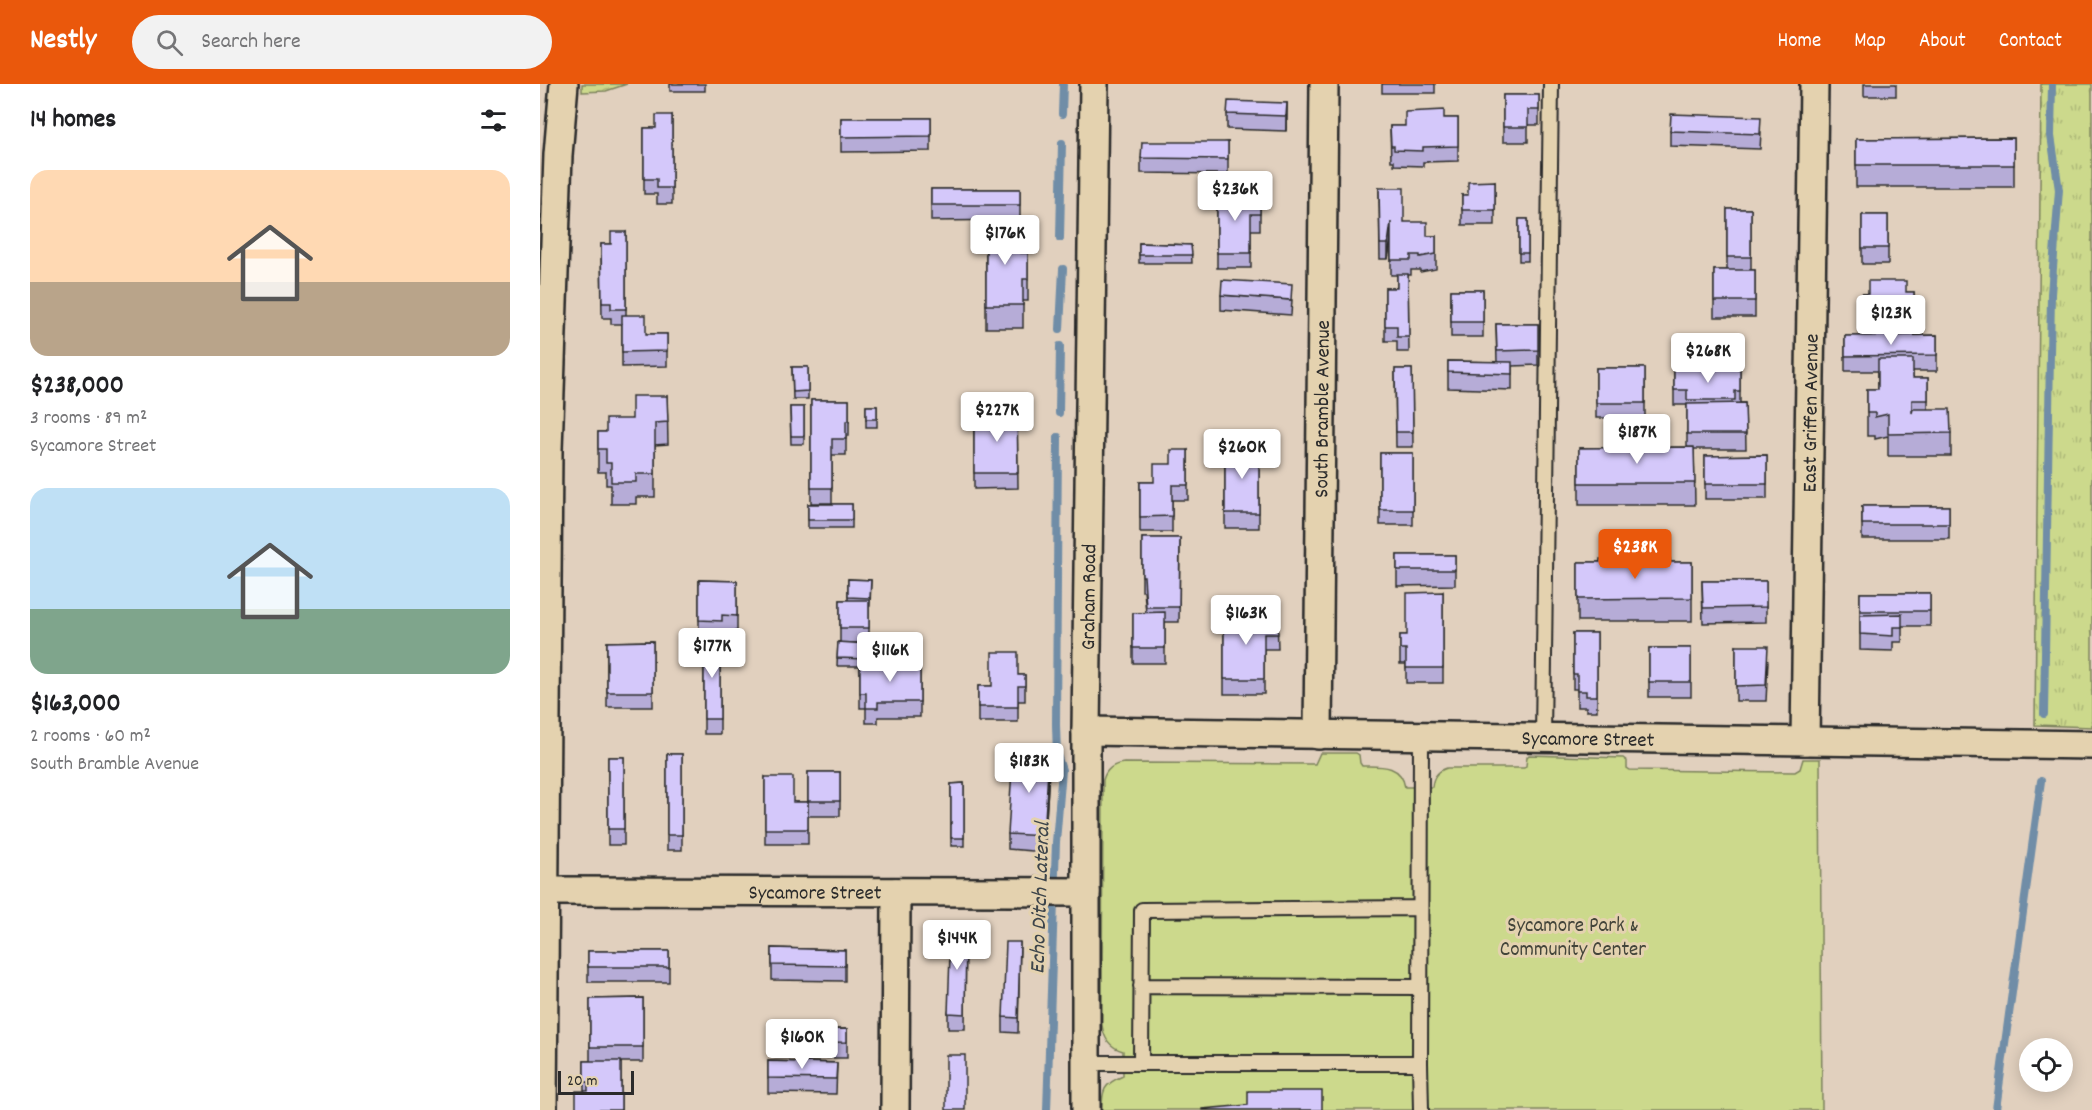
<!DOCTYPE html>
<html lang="en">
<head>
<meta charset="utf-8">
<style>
  body { margin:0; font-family:Dekko,sans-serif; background:#f2f2f2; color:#202124; height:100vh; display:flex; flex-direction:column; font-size:22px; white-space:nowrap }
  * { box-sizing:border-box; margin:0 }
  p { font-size:20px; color:#757577 }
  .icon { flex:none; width:33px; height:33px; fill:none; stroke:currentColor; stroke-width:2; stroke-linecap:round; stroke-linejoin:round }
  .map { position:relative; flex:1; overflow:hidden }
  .panel { display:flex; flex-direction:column; background:#fff; width:540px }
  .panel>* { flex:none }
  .buttons { position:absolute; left:1479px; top:954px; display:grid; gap:12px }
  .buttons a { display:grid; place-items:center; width:54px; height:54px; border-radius:50%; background:#fff; box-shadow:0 3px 15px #0003; font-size:30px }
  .scale { position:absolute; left:18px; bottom:15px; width:76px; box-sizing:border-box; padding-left:6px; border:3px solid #2b2b2b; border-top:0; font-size:16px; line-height:21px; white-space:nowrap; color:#2b2b2b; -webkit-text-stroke:4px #e4d2af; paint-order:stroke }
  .price { position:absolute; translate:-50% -51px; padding:0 14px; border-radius:6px; background:#fff; color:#222; font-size:20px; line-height:39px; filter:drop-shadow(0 2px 3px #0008) }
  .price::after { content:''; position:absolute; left:50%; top:36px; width:18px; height:14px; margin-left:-9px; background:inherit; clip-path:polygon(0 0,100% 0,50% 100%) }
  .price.current { background:#ea580c; color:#fff }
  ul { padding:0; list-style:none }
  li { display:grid; align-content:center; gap:12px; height:318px; padding:0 30px }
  li span { display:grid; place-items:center; height:186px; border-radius:18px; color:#555 }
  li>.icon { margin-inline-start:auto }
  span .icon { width:108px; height:108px; fill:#fffc; stroke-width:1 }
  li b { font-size:26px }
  h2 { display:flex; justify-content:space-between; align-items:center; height:72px; padding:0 30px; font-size:26px }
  header { display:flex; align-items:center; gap:36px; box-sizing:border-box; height:84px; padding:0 30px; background:#ea580c; color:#fff }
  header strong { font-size:28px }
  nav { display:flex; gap:33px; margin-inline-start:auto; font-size:21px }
  .search { width:420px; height:54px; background:#f2f2f2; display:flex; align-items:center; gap:15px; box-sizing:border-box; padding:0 21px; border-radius:33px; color:#757577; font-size:22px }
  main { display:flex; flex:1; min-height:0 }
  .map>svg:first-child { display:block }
</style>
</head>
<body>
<header>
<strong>Nestly</strong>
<div class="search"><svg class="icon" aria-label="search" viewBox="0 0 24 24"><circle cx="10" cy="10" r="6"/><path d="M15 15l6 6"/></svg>Search here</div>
<nav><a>Home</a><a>Map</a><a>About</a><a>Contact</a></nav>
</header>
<main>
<section class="panel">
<h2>14 homes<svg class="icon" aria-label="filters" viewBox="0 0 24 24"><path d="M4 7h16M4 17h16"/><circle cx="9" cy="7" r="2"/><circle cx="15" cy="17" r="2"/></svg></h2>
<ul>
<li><span style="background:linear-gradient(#ffd9b3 60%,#b9a48a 0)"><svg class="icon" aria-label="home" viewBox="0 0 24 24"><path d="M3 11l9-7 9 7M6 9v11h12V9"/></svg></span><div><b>$238,000</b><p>3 rooms · 89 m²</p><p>Sycamore Street</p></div></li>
<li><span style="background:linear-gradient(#bfe0f5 65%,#7fa58c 0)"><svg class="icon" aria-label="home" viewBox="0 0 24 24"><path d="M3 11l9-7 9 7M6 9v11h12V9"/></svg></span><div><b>$163,000</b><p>2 rooms · 60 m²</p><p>South Bramble Avenue</p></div></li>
</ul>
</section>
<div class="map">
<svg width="1552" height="1026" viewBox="0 0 1552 1026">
  <defs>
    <pattern id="grass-tufts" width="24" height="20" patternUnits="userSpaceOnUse" patternTransform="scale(1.5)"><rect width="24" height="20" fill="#ccd98c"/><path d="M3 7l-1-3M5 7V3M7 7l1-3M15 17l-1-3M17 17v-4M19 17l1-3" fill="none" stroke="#afba79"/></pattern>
    <pattern id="forest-crowns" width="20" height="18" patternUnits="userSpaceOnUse" patternTransform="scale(1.5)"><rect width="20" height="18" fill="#ccd98c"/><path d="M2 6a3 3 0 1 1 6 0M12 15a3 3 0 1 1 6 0" fill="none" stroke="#afba79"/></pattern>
  </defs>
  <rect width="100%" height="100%" fill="#e1d0be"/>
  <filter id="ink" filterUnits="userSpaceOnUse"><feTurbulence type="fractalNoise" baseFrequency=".0167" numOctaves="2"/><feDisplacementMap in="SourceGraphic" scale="12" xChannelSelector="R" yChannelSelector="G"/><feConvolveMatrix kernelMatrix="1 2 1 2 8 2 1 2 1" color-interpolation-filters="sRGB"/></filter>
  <g filter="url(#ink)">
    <path fill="url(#grass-tufts)" stroke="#7c825c" stroke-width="1.5" d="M1501 0H1552V643L1495 641Z"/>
    <path fill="url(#forest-crowns)" stroke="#7c825c" stroke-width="1.5" d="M42 0H87L66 7 42 8Z"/>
    <path fill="#ccd98c" stroke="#7c825c" stroke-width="1.5" d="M780 669H816L819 671 820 679 822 682C841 682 861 680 865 703H892C893 693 897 687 907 684H984L986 682 987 673 989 671 1083 674 1087 677V684L1090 686 1255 688 1260 685 1263 675H1280L1282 1026H562C562 1007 563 1000 583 992V967C569 963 564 954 562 941L563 696C566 685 573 680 584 679L775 680Z"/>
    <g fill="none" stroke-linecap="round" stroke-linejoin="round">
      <path stroke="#6f8da7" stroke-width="8" d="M522 30 523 0
        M520 154 522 59
        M520 245 523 185
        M519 329 520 262
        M1504 630 1511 210 1519 106 1511 52 1512 0
        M1456 1025 1501 697
        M507 1026 516 758 522 686 517 671 516 641 518 353"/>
      <defs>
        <path id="service" d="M1003 654 1011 0
          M601 902 880 903
          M546 979H880L881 652
          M601 979 602 826 880 824
          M880 979 881 1026"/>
        <g id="minor">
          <path id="s1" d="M546 647 1552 661"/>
          <path id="s2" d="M778 651 784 0"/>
          <path id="s3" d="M1265 657 1274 0"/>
          <path id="s4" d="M5 807 546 808"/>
          <path d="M3 1026 8 366 18 71 24 0"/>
          <path d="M355 1026 356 808"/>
          <path id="s5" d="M546 1026V647L554 0"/>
        </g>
      </defs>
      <use href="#service" stroke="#2b2b2b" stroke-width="18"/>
      <use href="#minor" stroke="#2b2b2b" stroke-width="32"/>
      <use href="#service" stroke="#e4d2af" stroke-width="14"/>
      <use href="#minor" stroke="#e4d2af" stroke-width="27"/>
    </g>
    <path fill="#b6acd7" stroke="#2b2b2b" stroke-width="1.5" d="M130 0H165V7H130Z
      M842 0H895V9H842Z
      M1324 0H1356V12H1324Z
      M963 11H999V41H988V58H963Z
      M747 19 746 47 687 45V30Z
      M132 31V120H117V110H104V44H116Z
      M301 34H391V67L301 68Z
      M904 34H918V77L883 78V82L854 81V77H851L850 42H865Z
      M1130 47 1221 48 1220 65 1130 62Z
      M1474 54V103H1316V55Z
      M688 58V90L601 89V74Z
      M955 97V141H922V111H928Z
      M839 104 864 138 887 152H896V185L880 188V186H871V191H868L869 268H857V257H845V204H857V191H851V153L848 175H840Z
      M391 105H480V136L391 137Z
      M677 108 711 121H720V146H711V184H677Z
      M1187 125H1211V186H1215V233H1174V186H1187Z
      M1322 131H1348V180H1322Z
      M979 135H988V177H979Z
      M446 141 481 169H488V217H483V244H446Z
      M86 148V231L106 250H127V282L82 283V240H71V234H62L61 160H71Z
      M599 159 651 161 652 179H599Z
      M911 206H943V253H911Z
      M1374 208V252L1397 251V287H1373V294H1388V325L1411 349V372H1348V352L1335 355V352H1327V305H1338V287H1305V252H1361L1357 249 1328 247V236H1322V210Z
      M681 211 752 216 751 231 681 226Z
      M956 240H998V281L972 282V306L908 304V277L957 278Z
      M1174 261H1197V284H1174Z
      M252 283H268V315H253Z
      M1056 284H1105V334H1056Z
      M855 285H872L873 363H856Z
      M1134 285H1200V319H1205L1206 365H1154L1155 421H1039V364L1147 363V321H1134Z
      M127 312 128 360 115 361V413H96V420H71V401H66V388H58V348H66L92 335Z
      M271 316H309V352H306V371H292V419H271Z
      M326 322H337V343H326Z
      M250 323H264V360H251Z
      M477 323 478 404 434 405V344H448Z
      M685 363H719V444H685Z
      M648 366V416H632V448H600V398H614L631 380Z
      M840 369H873V441H840Z
      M1227 371V415H1165V372Z
      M268 420H312V444H268Z
      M1322 422H1409V455H1322Z
      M602 454H640L639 538H625V579H593V529H606L604 507H602Z
      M857 471H915V501L857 502Z
      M1038 478H1152V537H1038Z
      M308 495 331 496 330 522H329V559H310L328 560V580H380V633H338V639H326V624H320V582H297L298 558H300V516H308Z
      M159 496 197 497V547H182V552H159Z
      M1162 497H1226V538L1163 539Z
      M903 508V599H866V580H860V551H867Z
      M1320 509H1390V542H1362V558H1353V567L1320 566Z
      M684 532H737L738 565H724V610H684Z
      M1033 549H1057V627H1046V623H1037V605H1033Z
      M164 555H180V650H164Z
      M113 557V623H67V558Z
      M1196 562 1228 577 1226 617H1196Z
      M1109 564H1151V613H1109Z
      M478 591H485V617H478V638H438V602H452Z
      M127 670H142V766H127Z
      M68 673H84V761H68Z
      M509 686 504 768 468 765V750Z
      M268 688H300V732H268Z
      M225 693 253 718H268V760H225Z
      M424 699V762H411V700Z
      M426 842 425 945H408V929Z
      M480 858 478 949 463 948V933Z
      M232 864 305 866V897L232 896Z
      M48 867H129V898H48Z
      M103 914V978H81V1026L44 1007V977H50V915Z
      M307 945V974H235V946Z
      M228 977 297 979 296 1010 228 1009Z"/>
    <path fill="#948caf" stroke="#2b2b2b" stroke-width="1.5" d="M747 19V35L746 47V32Z
      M851 138V153L848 175V160Z
      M509 670V686L504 768V752Z"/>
    <path fill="#d4c8fa" stroke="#2b2b2b" stroke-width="1.5" d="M963 11H999V26H988V43H963Z
      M688 17 747 19 746 32 687 30Z
      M904 26V34H918V62L883 63V67L854 66V62H851L850 42H865V28Z
      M1131 30 1221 33 1220 50 1130 47Z
      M116 31H132V104H117V95H104V44H116Z
      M301 34H391V52L301 53Z
      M1474 54V81H1316V55Z
      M602 58H688V75L601 74Z
      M955 97V126H922V111H928V98Z
      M839 104H864V138H887V152H896V170L880 173V171H871V176H851V138L848 160H840Z
      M391 105H480V121H391Z
      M677 108H711V121H720V130H711V169H677Z
      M1187 125H1211V173H1187Z
      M1322 131H1348V164H1322Z
      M979 135H988V169H979Z
      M446 141H481V169H488V195H483V221H446Z
      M71 148H86V225H71V219H62L61 160H71Z
      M599 159 651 161 652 171H599Z
      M1174 186H1215V217H1174Z
      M857 190H868L869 253H857V242H845V204H857Z
      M682 196 752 200 751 216 681 211Z
      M1328 197H1366V208H1374V240H1367L1357 234 1328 232V220H1322V210H1328Z
      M911 206H943V238H911Z
      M82 231H106V250H127V267L82 268Z
      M956 240H998V266L957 267Z
      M1397 251V271L1305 272V252Z
      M1174 261H1197V276H1174Z
      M1338 275H1373V294H1388V316H1372V329L1373 325H1410L1411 349 1348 350V330L1335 333V329H1327V305H1338Z
      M908 277 972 278V290L908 288Z
      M252 283H268V307L253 308Z
      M1056 284H1105V319H1056Z
      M855 285H872L873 348H856Z
      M1134 285H1200V307H1195V316H1147V306H1134Z
      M92 312H127L128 338 115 339V390H96V398H71V379H66V365H58V348H66V335H92Z
      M271 316H309V337H306V355H292V404H271Z
      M1205 319 1206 350H1147V320Z
      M326 322H337V335H326Z
      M250 323H264V352H251Z
      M448 323H477L478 389H434V344H448Z
      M685 363H719V429H685Z
      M1154 363 1155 399H1039V364Z
      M631 366H648V401H632V432L600 433V398H614V380H631Z
      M840 369H873V426H840Z
      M1227 371V400H1165V372Z
      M268 420H312V436H268Z
      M1322 422H1409V440H1322Z
      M602 454H640L639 523H606L604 492H602Z
      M857 471H915V486H857Z
      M1060 475H1075V478H1116V475H1130V478H1152V514L1038 515V478H1060Z
      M308 495 331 496 330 514 308 513Z
      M159 496 197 497V532L182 531V537L159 536Z
      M1162 497H1226V523L1163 524Z
      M903 508V584H866V565H860V551H867V509Z
      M1320 509H1390V527H1320Z
      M300 516H329V544H300Z
      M625 528V564H593V529Z
      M1362 530V543H1353V552L1320 550V531Z
      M684 532H737L738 550H724V595H684Z
      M1033 549H1057V612H1046V607H1037V590H1033Z
      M164 555H180V635H164Z
      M113 557V608H67V558Z
      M298 558 328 560V575L297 574Z
      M1196 562H1228L1226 601 1196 602Z
      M1109 564H1151V598H1109Z
      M452 568H478V591H485V602H478V623H438V602H452Z
      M320 580H380V618H338V624H326V609H320Z
      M473 669 509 670 504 752 468 750Z
      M127 670H142V751H127Z
      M68 673H84V745H68Z
      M268 688H300V717H268Z
      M225 693H253V718H268V745H225Z
      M424 699V754H411V700Z
      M411 842H426L425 930 408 929Z
      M466 858H480L478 934 463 933Z
      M232 864 305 866V882L232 881Z
      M48 867H129V883H48Z
      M103 914V963H50V915Z
      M307 945V958L235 959V946Z
      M406 971H425V1026H406Z
      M44 977H81V1026H36V1007H48V998H44Z
      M228 977 297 979 296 995 228 994Z
      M708 1007H782V1026H662V1025L708 1021Z"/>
  </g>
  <g text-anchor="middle" stroke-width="6" stroke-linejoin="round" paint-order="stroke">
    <g font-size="21" fill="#2b2b2b" stroke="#e4d2af">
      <text dy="7" stroke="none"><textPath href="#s2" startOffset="326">South Bramble Avenue</textPath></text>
      <text dy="7" stroke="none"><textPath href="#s3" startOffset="328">East Griffen Avenue</textPath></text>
      <text dy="7" stroke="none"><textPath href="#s5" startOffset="513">Graham Road</textPath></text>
      <text dy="7" stroke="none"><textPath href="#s1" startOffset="502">Sycamore Street</textPath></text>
      <text dy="7" stroke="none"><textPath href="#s4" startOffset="270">Sycamore Street</textPath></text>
    </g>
    <g font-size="21" fill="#43453a" stroke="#e4d2af">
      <text x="1033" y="847">Sycamore Park &amp;<tspan x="1033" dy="24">Community Center</tspan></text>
    </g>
    <g font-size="22" font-style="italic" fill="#3c444a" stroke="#e4d2af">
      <text transform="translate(498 814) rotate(-88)" y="8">Echo Ditch Lateral</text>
    </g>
  </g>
</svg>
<div class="buttons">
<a><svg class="icon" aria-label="locate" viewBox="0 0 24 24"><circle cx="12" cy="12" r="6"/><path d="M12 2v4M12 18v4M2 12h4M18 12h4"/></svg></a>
</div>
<div class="scale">20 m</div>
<b class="price" style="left:695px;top:138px">$236K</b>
<b class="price" style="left:465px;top:182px">$176K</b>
<b class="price" style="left:1351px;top:262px">$123K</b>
<b class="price" style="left:1168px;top:300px">$268K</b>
<b class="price" style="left:457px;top:359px">$227K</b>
<b class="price" style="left:1097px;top:381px">$187K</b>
<b class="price" style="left:702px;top:396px">$260K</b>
<b class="price current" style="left:1095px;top:496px">$238K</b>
<b class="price" style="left:706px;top:562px">$163K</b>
<b class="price" style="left:172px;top:595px">$177K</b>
<b class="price" style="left:350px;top:599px">$116K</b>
<b class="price" style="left:489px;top:710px">$183K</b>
<b class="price" style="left:417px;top:887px">$144K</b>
<b class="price" style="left:262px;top:986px">$160K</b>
</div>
</main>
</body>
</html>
